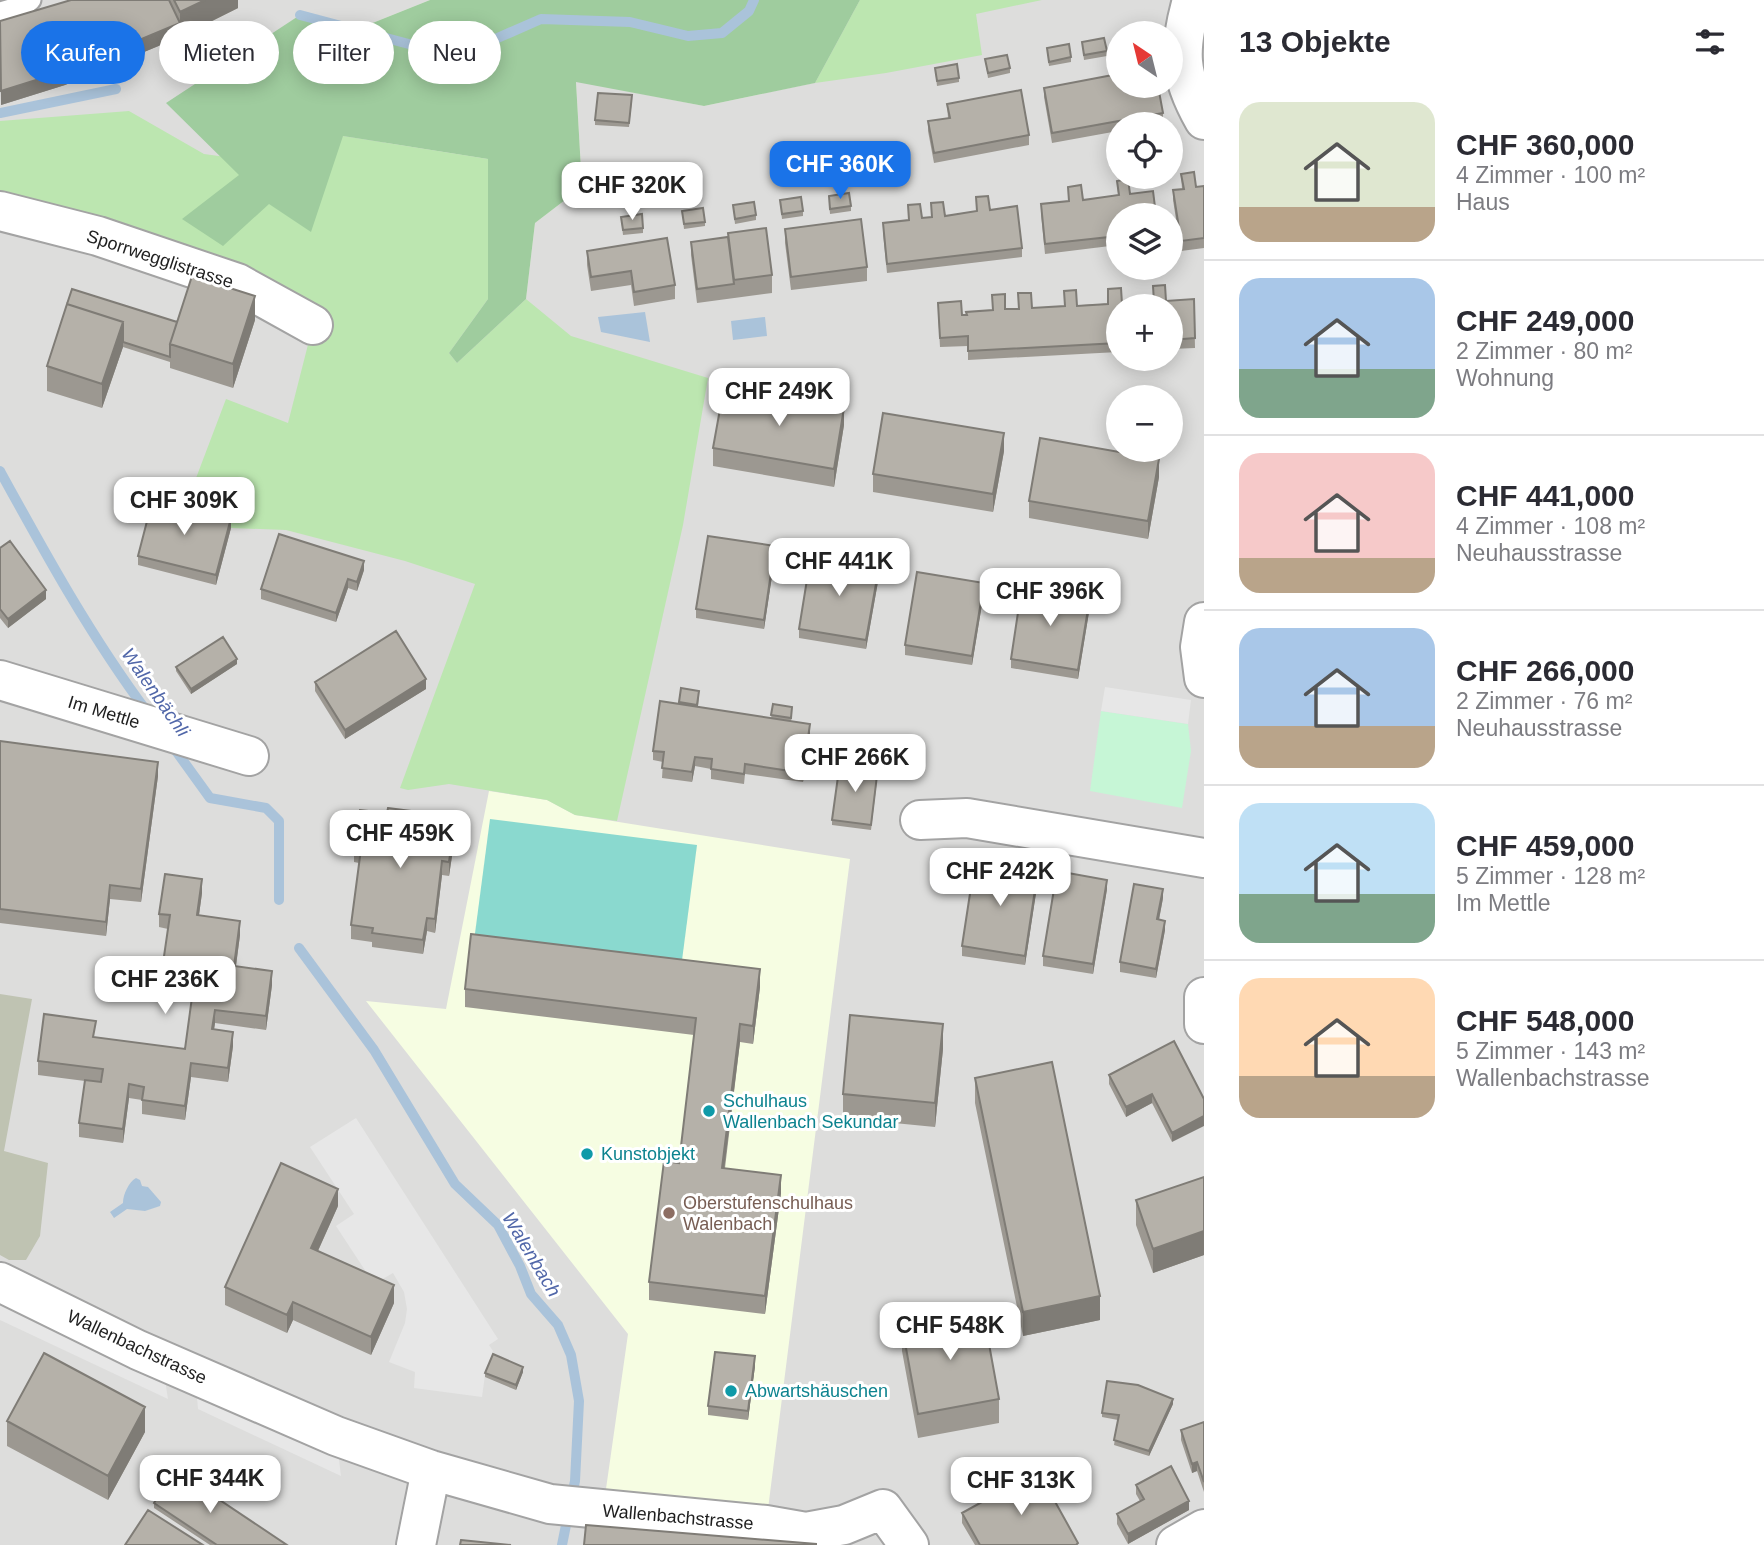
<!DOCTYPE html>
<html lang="de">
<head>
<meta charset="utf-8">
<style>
  body { margin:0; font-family:Arial,sans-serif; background:#f7f7f7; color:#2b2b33; height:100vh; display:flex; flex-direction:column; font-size:26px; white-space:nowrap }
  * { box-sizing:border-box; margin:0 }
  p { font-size:23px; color:#7c7c81 }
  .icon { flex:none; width:38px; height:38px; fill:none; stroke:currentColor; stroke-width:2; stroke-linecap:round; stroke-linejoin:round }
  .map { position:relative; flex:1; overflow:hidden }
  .panel { display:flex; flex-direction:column; background:#fff; width:560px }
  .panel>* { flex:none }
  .banner { position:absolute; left:21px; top:21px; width:665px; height:63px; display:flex; gap:14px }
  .needle { width:46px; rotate:325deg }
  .tools { position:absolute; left:1106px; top:21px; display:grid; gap:14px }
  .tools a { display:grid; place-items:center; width:77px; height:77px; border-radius:50%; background:#fff; box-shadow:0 4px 18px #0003; font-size:35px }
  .price { position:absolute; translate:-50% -60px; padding:0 16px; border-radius:14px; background:#fff; color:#222; font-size:23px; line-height:46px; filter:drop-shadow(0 2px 4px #0008) }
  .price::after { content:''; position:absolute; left:50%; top:42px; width:21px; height:16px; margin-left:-10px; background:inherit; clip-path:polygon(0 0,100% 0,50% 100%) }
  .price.selected { background:#1a73e8; color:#fff }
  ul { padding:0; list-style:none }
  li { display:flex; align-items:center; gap:21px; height:175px; padding:0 35px }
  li+li { border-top:2px solid #e1e1e2 }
  li span { display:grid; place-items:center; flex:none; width:196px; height:140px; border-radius:21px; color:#555 }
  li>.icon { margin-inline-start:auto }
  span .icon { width:84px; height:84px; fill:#fffc; stroke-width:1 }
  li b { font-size:30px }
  h2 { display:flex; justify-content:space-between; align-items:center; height:84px; padding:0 35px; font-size:30px }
  .pill { padding:0 24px; border-radius:32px; background:#fff; box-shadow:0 4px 18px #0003; font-size:24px; line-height:63px }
  .pill.selected { background:#1a73e8; color:#fff }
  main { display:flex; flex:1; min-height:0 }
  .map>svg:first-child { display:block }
</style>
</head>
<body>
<main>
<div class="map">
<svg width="1204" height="1545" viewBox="0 0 1204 1545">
  <rect width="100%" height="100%" fill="#efefe6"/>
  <path fill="#dddddc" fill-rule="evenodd" d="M0 0H430L355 30 300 15 488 299H526L535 223 582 187 576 81 704 106 814 83 860 0H1204V1545H0ZM1118 33H1171V86H1118ZM1118 124H1171V177H1118ZM1118 215H1171V268H1118ZM1118 306H1171V359H1118ZM1118 397H1171V450H1118Z"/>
  <path fill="#f6fde2" d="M489 791 547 800 575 815 850 859 766 1525 603 1510 628 1334 366 1001 446 1009Z"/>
  <path fill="#bfc3b2" d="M0 994 32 999 4 1151 48 1163 40 1236 26 1260H9L0 1255Z"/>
  <path fill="#bce6b0" d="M860 0H1042L976 14 982 55 886 73 815 83Z
    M129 111 204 154 270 163 343 136 488 159V299L449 353 457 363 526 299 571 336 708 378 683 525 617 821 575 815 547 800 449 784 408 790 400 788 475 584 405 561 286 530 231 528 182 515 226 399 288 423 313 325 0 211V121Z"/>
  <path fill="#9fcc9e" d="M430 0H860L815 83 704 106 576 82 582 187 535 223 526 299 457 363 449 353 488 299V159L343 136 311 232 269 204 223 246 182 219 239 175 166 103 300 15 355 30Z"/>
  <path fill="#c6f6d6" d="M1101 711 1188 724 1191 751 1182 808 1090 791Z"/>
  <path fill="#8ad9cf" d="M490 819 697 845 681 968 474 941Z"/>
  <path fill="#e7e7e7" d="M1105 687 1191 700 1188 724 1101 711Z
    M356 1118 498 1339 489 1345 493 1351 485 1375 482 1397 414 1388 415 1372 389 1362 405 1323 407 1309 404 1292 393 1273 374 1284 336 1226 354 1214 310 1147Z
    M0 1281 162 1361 168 1399 0 1320Z
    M195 1375 336 1436 341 1476 198 1409Z"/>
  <path fill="#aac3da" d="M645 312 650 342 601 332 598 317Z
    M765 317 767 336 733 340 731 321Z
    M136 1178 140 1180 142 1186 148 1187 161 1202 160 1206 145 1211 127 1209 114 1218 110 1212 123 1203C123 1194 129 1182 136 1178Z"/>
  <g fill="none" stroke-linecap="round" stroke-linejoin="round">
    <path stroke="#aac3da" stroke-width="10" d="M300 15 450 55 493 40 541 19 630 22 688 36 722 33 749 11 754 0
      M0 113 116 89
      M0 471C45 553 91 637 148 713
      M171 744 210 798 266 808 279 821V900
      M299 948 374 1050 455 1184 498 1225 520 1266 531 1294 558 1325 571 1355 579 1401 575 1481 571 1500
      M562 1545 568 1515"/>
    <defs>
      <path id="lane" d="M0 12 25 5 31 0"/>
      <path id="street" d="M1192 0C1178 50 1178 74 1204 120
        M0 211 98 236 237 283 313 325
        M1204 622 1200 647 1204 678
        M0 680 249 756
        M920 820 967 818 1204 858
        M1204 997V1024
        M0 1282 138 1350 336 1436 431 1470 550 1504 766 1525 806 1532 844 1525 883 1509 909 1545
        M416 1545 431 1470
        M1176 1545 1204 1529"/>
    </defs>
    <use href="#lane" stroke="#a3a3a3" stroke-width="23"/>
    <use href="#street" stroke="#a3a3a3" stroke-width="42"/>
    <use href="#lane" stroke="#fff" stroke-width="19"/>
    <use href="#street" stroke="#fff" stroke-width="38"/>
  </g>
  <path fill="#9c9891" d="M71 0H238V8L180 37 65 85 1 105 0 21Z
    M1082 42 1107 51V56L1084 60Z
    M1047 48 1071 57V62L1049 66Z
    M985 59 1010 68V73L988 78Z
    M935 68 959 78V82L937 86Z
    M1044 88 1163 113V123L1156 124H1118V131L1052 143 1044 97Z
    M632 100 629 127 595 125V120Z
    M947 104 1029 135V145L934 163 928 131V121L948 118Z
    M1181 174 1196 187 1204 186V248L1181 251 1173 200V190L1182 189Z
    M1128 179 1118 215V245L1045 254 1041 214V204L1068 201V187L1083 200 1118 195 1117 181Z
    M976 197 990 210 1022 248V257L887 273 883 233V223L908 220V205L922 218 931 217V203L945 216 976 211Z
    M780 200 803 211V216L782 219Z
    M829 201 851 206V211L830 214Z
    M733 205 756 215V220L735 224Z
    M682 211 705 222V226L684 229Z
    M621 217 643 228V233L623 235Z
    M785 229 867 267V281L791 290 785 243Z
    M691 242 772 275V293L697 303 691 255Z
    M587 251 675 285V299L634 306 631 285 591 291 587 265Z
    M992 295 1005 309 1194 299 1195 348 1171 349V306H1118V352L968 360V346L940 347 938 312 966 315 992 310Z
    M255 320 233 388 170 368V362L123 347 102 408 47 391V366L177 322Z
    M844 425 834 487 713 466V448Z
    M1004 451 993 512 873 492V474Z
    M1159 477 1148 539 1029 518V501Z
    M231 528 216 585 138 565V556Z
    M0 548 46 599 8 628 0 618Z
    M775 556 764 629 696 618V609Z
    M364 570 357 591 348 588 336 622 261 599V589Z
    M879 576 866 649 799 638V629Z
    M984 592 972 665 905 655V645Z
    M1090 606 1078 679 1011 668V659Z
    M237 664 191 694 176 671V667Z
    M315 682 426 689 345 739 315 691Z
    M681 688 699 696 698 707 771 718 773 704 792 712 791 721 810 733 803 782 745 774 744 784 711 779V769L695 766 692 782 662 778 663 762 653 760V751L679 704Z
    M0 741 158 776 141 902 110 899 106 936 0 923Z
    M878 772 871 830 832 825V820Z
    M443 820 455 836 449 876 442 875 435 933 427 931 423 954 372 947V942L351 939V925L359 863 354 862V848Z
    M1038 880 1025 965 962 956V946Z
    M1107 889 1093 974 1043 966V956Z
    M202 893 199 915 240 935 236 966 272 985 266 1030 215 1023 214 1029 233 1046 228 1082 191 1077 185 1120 142 1114V1100L129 1098 123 1143 79 1137V1123L85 1081 38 1075V1061L95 1037 185 1049 193 988 162 984V970L168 929 159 927V914Z
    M1163 898 1159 920 1165 930 1156 978 1120 972V962Z
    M760 987 753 1044 740 1042 725 1168 781 1193 765 1314 649 1300V1282L679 1163 694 1035 465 1007V989Z
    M1174 1041 1172 1142 1152 1103 1126 1117 1109 1084V1075Z
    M943 1049 935 1127 843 1118V1094Z
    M975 1078 1100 1320 1023 1336 975 1103Z
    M1204 1177V1255L1153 1273 1136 1225V1200Z
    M338 1206 318 1251 394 1303 371 1355 293 1320 287 1333 225 1305V1287Z
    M902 1326 999 1399V1423L918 1438 902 1351Z
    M755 1366 748 1420 708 1415V1406Z
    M523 1372 516 1390 485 1377V1373Z
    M1173 1404 1149 1456 1114 1445 1118 1420 1102 1417V1413Z
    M7 1421 145 1432 108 1500 7 1446Z
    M1204 1422V1492L1197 1471 1192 1473 1181 1440V1430Z
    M1136 1485 1189 1510 1128 1544 1117 1524V1514L1140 1501 1136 1494Z
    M154 1503 287 1545H210L154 1508Z
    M962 1513 1078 1545H975L962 1523Z"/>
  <path fill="#7f7c76" d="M205 0H238V8L180 37 65 85 1 105V91L180 23V12Z
    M255 296V320L233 388V364Z
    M123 322V347L102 408V384Z
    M844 408V425L834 487V469Z
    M1004 433V451L993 512V494Z
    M1159 459V477L1148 539V521Z
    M231 518V528L216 585V575Z
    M775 546V556L764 629V620Z
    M364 561V570L357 591V582Z
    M879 567V576L866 649V640Z
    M348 579V588L336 622V613Z
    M984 583V592L972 665V656Z
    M46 590V599L8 628V619Z
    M1090 597V606L1078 679V670Z
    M237 659V664L191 694V689Z
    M426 679V689L345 739V730Z
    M810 724V733L803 782V773Z
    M695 757V766L692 782V772Z
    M158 762V776L141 902V889Z
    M455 822V836L449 876V862Z
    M442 861V875L435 933V919Z
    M1038 870V880L1025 965V956Z
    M202 879V893L197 929V915Z
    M1107 880V889L1093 974V964Z
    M110 885V899L106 936V922Z
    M1163 889V898L1157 929V919Z
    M427 918V931L423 954V940Z
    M240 921V935L234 980V966Z
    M1165 921V930L1156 978V969Z
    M760 969V987L753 1044V1026Z
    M272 971V985L266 1030V1016Z
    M215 1010V1023L212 1043V1029Z
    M740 1024V1042L722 1186V1168Z
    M943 1024V1049L935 1127V1103Z
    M233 1032V1046L228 1082V1068Z
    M191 1063V1077L185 1120V1106Z
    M129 1084V1098L123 1143V1129Z
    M1152 1094V1103L1126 1117V1107Z
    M1204 1116V1126L1172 1142V1133Z
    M781 1175V1193L765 1314V1296Z
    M338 1189V1206L311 1266V1248Z
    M1204 1231V1255L1153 1273V1249Z
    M394 1285V1303L371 1355V1337Z
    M1100 1296V1320L1023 1336V1312Z
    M293 1302V1320L287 1333V1315Z
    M755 1356V1366L748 1420V1411Z
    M523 1367V1372L516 1390V1385Z
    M1173 1399V1404L1149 1456V1451Z
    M145 1407V1432L108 1500V1476Z
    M1197 1462V1471L1192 1473V1464Z
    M1189 1501V1510L1128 1544V1534Z"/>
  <path fill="#b5b1a9" stroke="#7f7c76" stroke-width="2" d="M71 0H169L180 23 65 71 1 91 0 21Z
    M174 0H205L180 12Z
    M1104 38 1107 51 1084 55 1082 42Z
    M1069 44 1071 57 1049 62 1047 48Z
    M1007 55 1010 68 988 73 985 59Z
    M957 64 959 78 937 81 935 68Z
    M1118 74V86H1158L1163 113 1052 133 1044 88Z
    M1021 90 1029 135 934 153 928 121 950 118 947 104Z
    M598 93 632 95 629 123 595 120Z
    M1194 172 1196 187 1204 186V238L1181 241 1173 190 1184 189 1181 174Z
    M1128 179 1130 194 1153 191 1156 215H1118V236L1045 244 1041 204 1069 201 1068 187 1081 185 1083 200 1119 195 1117 181Z
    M849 193 851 206 830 209 829 196Z
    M988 196 990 210 1017 206 1022 248 887 264 883 223 909 220 908 205 920 204 922 218 932 217 931 203 943 202 945 216 977 211 976 197Z
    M801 197 803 211 782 214 780 200Z
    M754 202 756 215 735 219 733 205Z
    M703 208 705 222 684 224 682 211Z
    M642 214 643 228 623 230 621 217Z
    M861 219 867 267 791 277 785 229Z
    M766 228 772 275 734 280 728 233Z
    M728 237 734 284 697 289 691 242Z
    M667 238 675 285 634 292 631 271 591 277 587 251Z
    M192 276 255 296 233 364 170 344Z
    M1165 285 1166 301 1194 299 1195 338 1171 340V306H1118V343L968 351V336L940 338 938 303 961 301 962 315H967L966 312 993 310 992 295 1005 294V309H1019L1018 293H1031L1032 308 1065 306 1064 291 1076 290 1077 306 1108 304V289L1121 288 1122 304 1154 302 1153 286Z
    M72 289 177 322 170 344V357L123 342V322L67 304Z
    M67 304 123 322 102 384 47 366Z
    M724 387 844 408 834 469 713 448Z
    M883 413 1004 433 993 494 873 474Z
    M1040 438 1159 459 1148 521 1029 501Z
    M153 498 231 518 216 575 138 556Z
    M279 534 364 561 357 582 348 579 336 613 261 589Z
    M708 536 775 546 764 620 696 609Z
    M10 541 46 590 8 619 0 609V548Z
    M811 555 879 567 866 640 799 629Z
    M917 572 984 583 972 656 905 645Z
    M1022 586 1090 597 1078 670 1011 659Z
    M396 631 426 679 345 730 315 682Z
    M223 637 237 659 191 689 176 667Z
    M681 688 699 691 697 705 679 702Z
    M660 701 810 724 803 773 745 764 744 774 711 769 712 759 695 757 692 772 662 768 664 752 653 751Z
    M773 704 792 707 791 718 771 715Z
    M0 741 158 762 141 889 110 885 106 922 0 909Z
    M840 762 878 767 871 825 832 820Z
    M388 808 443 815 442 820 455 822 449 862 442 861 435 919 427 918 423 940 372 933 373 928 351 925 361 849 354 848 360 810 387 813Z
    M975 861 1038 870 1025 956 962 946Z
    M1057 871 1107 880 1093 964 1043 956Z
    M165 874 202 879 197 915 240 921 234 966 272 971 266 1016 215 1010 212 1029 233 1032 228 1068 191 1063 185 1106 142 1100 144 1087 129 1084 123 1129 79 1123 85 1080 101 1082 103 1069 38 1061 44 1014 96 1021 93 1037 185 1049 195 975 162 970 170 915 159 914Z
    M1134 884 1163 889 1157 919 1165 921 1156 969 1120 962Z
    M471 934 760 969 753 1026 740 1024 722 1168 781 1175 765 1296 649 1282 664 1161 679 1163 696 1018 465 989Z
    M850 1015 943 1024 935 1103 843 1094Z
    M1174 1041 1204 1099V1116L1172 1133 1152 1094 1126 1107 1109 1075Z
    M1052 1062 1100 1296 1023 1312 975 1078Z
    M281 1163 338 1189 311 1248 394 1285 371 1337 293 1302 287 1315 225 1287Z
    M1204 1177V1231L1153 1249 1136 1200Z
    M983 1311 999 1399 918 1414 902 1326Z
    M715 1352 755 1356 748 1411 708 1406Z
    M44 1353 145 1407 108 1476 7 1421Z
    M493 1354 523 1367 516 1385 485 1373Z
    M1107 1381 1138 1385 1173 1399 1149 1451 1114 1440 1119 1415 1102 1413Z
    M1204 1422V1482L1197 1462 1192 1464 1181 1430Z
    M1171 1466 1189 1501 1128 1534 1117 1514 1144 1499 1136 1485Z
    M175 1470 287 1545H217L154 1503Z
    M1038 1471 1078 1543 1076 1545H980L962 1513Z
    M148 1510 203 1545H125Z
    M586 1525 816 1544V1545H584Z
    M461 1540 511 1545H460Z"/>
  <g fill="#0f9aa8" stroke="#fff" stroke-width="2.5">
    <circle cx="709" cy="1111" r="7"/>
    <circle cx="587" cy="1154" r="7"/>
    <circle cx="731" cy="1391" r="7"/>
  </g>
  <circle fill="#8d6e63" stroke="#fff" stroke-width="2.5" cx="669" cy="1213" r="7"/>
  <g text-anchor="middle" stroke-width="6" stroke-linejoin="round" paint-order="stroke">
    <g font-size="18" fill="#1f1f1f" stroke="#fff">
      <text transform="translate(160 259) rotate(18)" y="6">Sporrwegglistrasse</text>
      <text transform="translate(104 712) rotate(17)" y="6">Im Mettle</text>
      <text transform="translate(137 1347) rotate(25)" y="6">Wallenbachstrasse</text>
      <text transform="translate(678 1517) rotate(5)" y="6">Wallenbachstrasse</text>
    </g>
    <g font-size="18" fill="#0d838f" stroke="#fff" text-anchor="start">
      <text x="723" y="1107">Schulhaus<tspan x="723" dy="21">Wallenbach Sekundar</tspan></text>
      <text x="601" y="1160">Kunstobjekt</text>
      <text x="745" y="1397">Abwartshäuschen</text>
    </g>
    <g font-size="18" fill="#785e54" stroke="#fff" text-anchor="start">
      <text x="683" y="1209">Oberstufenschulhaus<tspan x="683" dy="21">Walenbach</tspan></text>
    </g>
    <g font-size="19" font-style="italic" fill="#5167a9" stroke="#fff">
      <text transform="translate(156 692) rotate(55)" y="7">Walenbächli</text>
      <text transform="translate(532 1254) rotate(59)" y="7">Walenbach</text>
    </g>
  </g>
</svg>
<div class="tools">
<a><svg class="needle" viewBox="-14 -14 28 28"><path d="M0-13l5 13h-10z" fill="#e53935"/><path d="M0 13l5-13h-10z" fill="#7c7c81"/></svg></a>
<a><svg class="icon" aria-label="locate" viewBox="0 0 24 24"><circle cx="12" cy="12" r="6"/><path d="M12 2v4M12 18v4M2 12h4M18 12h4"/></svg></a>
<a><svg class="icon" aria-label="layers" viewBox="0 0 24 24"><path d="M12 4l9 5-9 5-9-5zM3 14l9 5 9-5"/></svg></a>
<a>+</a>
<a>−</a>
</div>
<b class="price selected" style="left:840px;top:201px">CHF 360K</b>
<b class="price" style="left:632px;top:222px">CHF 320K</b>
<b class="price" style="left:779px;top:428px">CHF 249K</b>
<b class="price" style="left:184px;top:537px">CHF 309K</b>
<b class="price" style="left:839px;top:598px">CHF 441K</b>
<b class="price" style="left:1050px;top:628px">CHF 396K</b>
<b class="price" style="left:855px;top:794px">CHF 266K</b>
<b class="price" style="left:400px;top:870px">CHF 459K</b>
<b class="price" style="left:1000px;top:908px">CHF 242K</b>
<b class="price" style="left:165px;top:1016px">CHF 236K</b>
<b class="price" style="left:950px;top:1362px">CHF 548K</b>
<b class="price" style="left:210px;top:1515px">CHF 344K</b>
<b class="price" style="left:1021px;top:1517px">CHF 313K</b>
<div class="banner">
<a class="pill selected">Kaufen</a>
<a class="pill">Mieten</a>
<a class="pill">Filter</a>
<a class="pill">Neu</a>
</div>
</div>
<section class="panel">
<h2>13 Objekte<svg class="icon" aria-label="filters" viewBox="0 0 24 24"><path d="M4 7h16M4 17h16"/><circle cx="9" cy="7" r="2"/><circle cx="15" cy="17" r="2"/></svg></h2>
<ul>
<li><span style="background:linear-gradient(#dfe7d0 75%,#b9a48a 0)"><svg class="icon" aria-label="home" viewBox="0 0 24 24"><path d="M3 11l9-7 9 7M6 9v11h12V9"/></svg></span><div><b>CHF 360,000</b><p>4 Zimmer · 100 m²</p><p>Haus</p></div></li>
<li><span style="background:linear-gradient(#a9c7e8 65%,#7fa58c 0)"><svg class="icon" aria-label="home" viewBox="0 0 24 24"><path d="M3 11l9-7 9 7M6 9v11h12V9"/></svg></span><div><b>CHF 249,000</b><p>2 Zimmer · 80 m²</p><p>Wohnung</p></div></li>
<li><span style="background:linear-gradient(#f6c9c9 75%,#b9a48a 0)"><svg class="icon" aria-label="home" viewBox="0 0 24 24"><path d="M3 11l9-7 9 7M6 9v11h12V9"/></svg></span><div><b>CHF 441,000</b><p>4 Zimmer · 108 m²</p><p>Neuhausstrasse</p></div></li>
<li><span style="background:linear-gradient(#a9c7e8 70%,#b9a48a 0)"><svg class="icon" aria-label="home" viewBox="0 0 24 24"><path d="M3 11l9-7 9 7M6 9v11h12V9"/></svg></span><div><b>CHF 266,000</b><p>2 Zimmer · 76 m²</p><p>Neuhausstrasse</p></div></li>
<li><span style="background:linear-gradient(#bfe0f5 65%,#7fa58c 0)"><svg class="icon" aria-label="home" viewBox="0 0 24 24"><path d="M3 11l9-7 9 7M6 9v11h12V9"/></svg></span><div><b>CHF 459,000</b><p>5 Zimmer · 128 m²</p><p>Im Mettle</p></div></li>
<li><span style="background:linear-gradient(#ffd9b3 70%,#b9a48a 0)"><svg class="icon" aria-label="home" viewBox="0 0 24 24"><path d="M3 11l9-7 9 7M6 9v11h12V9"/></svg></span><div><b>CHF 548,000</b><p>5 Zimmer · 143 m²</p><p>Wallenbachstrasse</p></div></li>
</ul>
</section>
</main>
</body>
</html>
